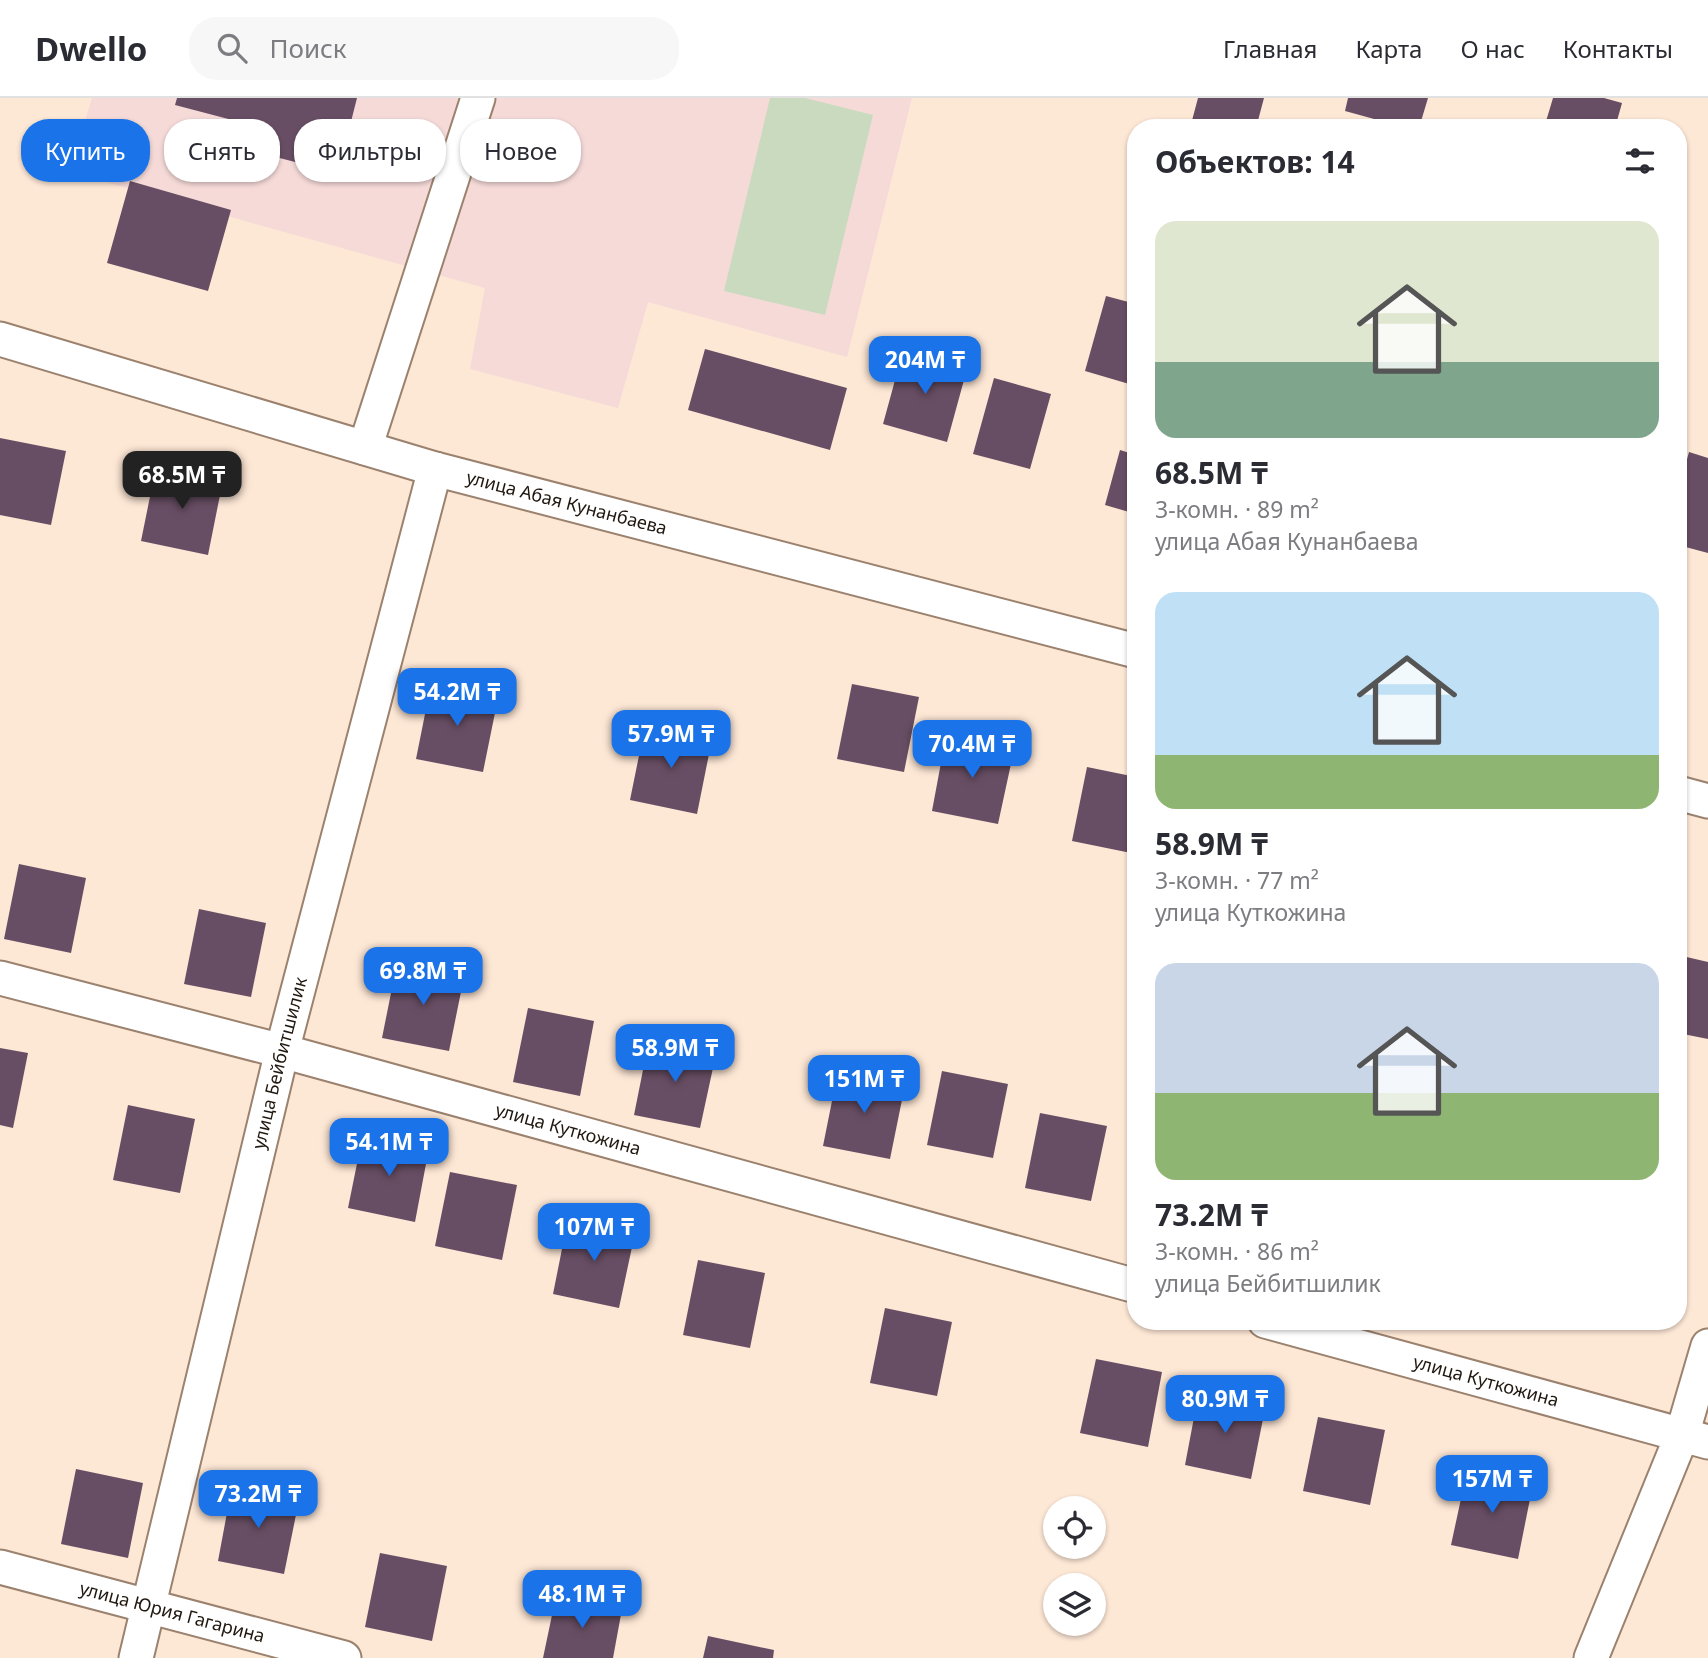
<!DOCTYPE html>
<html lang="ru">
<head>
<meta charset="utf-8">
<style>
  body { margin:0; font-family:"Noto Sans",sans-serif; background:#f7f7f7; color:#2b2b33; height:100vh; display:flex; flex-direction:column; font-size:26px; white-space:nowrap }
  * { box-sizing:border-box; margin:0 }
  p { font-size:23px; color:#7c7c81 }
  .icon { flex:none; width:38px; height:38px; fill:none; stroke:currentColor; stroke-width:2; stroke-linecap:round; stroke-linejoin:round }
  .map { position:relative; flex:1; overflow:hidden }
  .side { position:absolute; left:1127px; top:21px; width:560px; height:1211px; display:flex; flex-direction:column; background:#fff; border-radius:28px; box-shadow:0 2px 5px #0004 }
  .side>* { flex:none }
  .top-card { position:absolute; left:21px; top:21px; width:665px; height:63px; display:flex; gap:14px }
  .buttons { position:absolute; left:1043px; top:1398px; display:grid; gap:14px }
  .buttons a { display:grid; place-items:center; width:63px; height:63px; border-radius:50%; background:#fff; box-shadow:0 2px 5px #0004; font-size:35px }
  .price { position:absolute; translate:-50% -60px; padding:0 16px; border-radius:14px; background:#1a73e8; color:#fff; font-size:23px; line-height:46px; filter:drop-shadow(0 2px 4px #0008) }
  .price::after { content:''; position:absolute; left:50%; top:42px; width:21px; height:16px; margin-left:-10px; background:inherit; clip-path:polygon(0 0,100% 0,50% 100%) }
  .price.current { background:#222; color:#fff }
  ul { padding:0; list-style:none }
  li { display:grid; align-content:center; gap:14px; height:371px; padding:0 28px }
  li span { display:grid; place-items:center; height:217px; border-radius:21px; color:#555 }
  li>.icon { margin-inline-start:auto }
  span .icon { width:126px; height:126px; fill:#fffc; stroke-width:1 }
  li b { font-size:30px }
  h2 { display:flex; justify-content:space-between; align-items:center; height:84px; padding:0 28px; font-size:30px }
  .tag { padding:0 24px; border-radius:28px; background:#fff; box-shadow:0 2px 5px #0004; font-size:24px; line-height:63px }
  .tag.current { background:#1a73e8; color:#fff }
  header { display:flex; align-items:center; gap:42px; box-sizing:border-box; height:98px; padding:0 35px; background:#fff; border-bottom:2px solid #e1e1e2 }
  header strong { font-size:33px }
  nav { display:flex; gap:38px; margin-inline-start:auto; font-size:24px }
  .search { width:490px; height:63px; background:#f7f7f7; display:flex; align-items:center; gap:18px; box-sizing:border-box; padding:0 24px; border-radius:28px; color:#7c7c81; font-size:26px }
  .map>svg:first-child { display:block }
</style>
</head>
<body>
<header>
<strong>Dwello</strong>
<div class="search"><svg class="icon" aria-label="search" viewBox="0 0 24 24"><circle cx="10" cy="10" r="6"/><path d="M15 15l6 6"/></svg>Поиск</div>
<nav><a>Главная</a><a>Карта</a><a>О нас</a><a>Контакты</a></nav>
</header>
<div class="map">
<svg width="1708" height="1560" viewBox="0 0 1708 1560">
  <rect width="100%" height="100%" fill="#fde7d5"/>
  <path fill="#f5dad8" d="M92 0H912L847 259 648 204 618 310 470 271 485 190 70 74Z"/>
  <path fill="#cadabf" d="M770 0H805L873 17 825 217 724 193Z"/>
  <path fill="#684e64" d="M177 0H357L338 75 260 55 266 31 175 7Z
    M1198 0H1264L1256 30H1190Z
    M1348 0H1428L1419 30H1407L1345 13Z
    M1553 0H1604L1622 5 1615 30H1544Z
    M130 83 231 112 208 193 107 165Z
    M1106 198 1136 206V288L1085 273Z
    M705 251 847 290 830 352 688 312Z
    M903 253 967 271 947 344 883 326Z
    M994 280 1051 296 1030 371 973 356Z
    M0 340 66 353 51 427 0 417Z
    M1120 352 1136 357V416L1105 407Z
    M1689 354 1708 360V455L1678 447V394Z
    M156 369 223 382 208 457 141 443Z
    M431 586 498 600 483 674 416 661Z
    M852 586 919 599 904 674 837 661Z
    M645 628 712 641 697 716 630 702Z
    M946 638 1014 652 998 726 932 713Z
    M1087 669 1136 679V756L1072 743Z
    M19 766 86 780 71 855 4 841Z
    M199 811 266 825 251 899 184 886Z
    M1678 857 1708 864V941L1678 935Z
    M397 865 464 879 449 953 382 940Z
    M528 910 594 923 580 998 513 984Z
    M649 942 716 956 700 1030 634 1017Z
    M0 950 28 955 13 1030 0 1027Z
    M838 973 905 987 890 1061 823 1048Z
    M942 973 1008 986 993 1060 927 1047Z
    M128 1007 195 1021 180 1095 113 1082Z
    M1040 1015 1107 1028 1091 1103 1025 1090Z
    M363 1036 429 1050 415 1124 348 1110Z
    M450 1074 517 1087 502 1162 435 1148Z
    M568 1121 635 1135 619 1210 553 1196Z
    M698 1162 765 1175 750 1250 683 1237Z
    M885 1210 952 1224 937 1298 870 1285Z
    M1096 1261 1162 1274 1148 1349 1080 1335Z
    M1199 1293 1266 1306 1251 1381 1185 1367Z
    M1318 1319 1385 1332 1370 1407 1303 1393Z
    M76 1371 143 1385 128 1460 61 1446Z
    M1467 1373 1533 1386 1518 1461 1451 1447Z
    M232 1388 299 1402 284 1476 218 1463Z
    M380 1455 447 1468 432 1543 365 1529Z
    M556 1498 622 1511 613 1560H543Z
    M708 1538 774 1552 773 1560H703Z"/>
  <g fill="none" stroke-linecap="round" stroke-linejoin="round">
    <defs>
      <g id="minor">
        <path id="s1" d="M0 241 435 371 1136 553"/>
        <path d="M365 350 478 0"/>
        <path d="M1678 695 1708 703"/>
        <path id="s2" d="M0 880 282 953 1136 1188"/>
        <path id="s3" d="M1265 1223 1708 1344"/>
        <path id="s4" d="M0 1469 344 1560"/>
        <path id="s5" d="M136 1560 282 953 435 371"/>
        <path d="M1591 1560 1682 1337 1708 1248"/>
      </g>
    </defs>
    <use href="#minor" stroke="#9b826e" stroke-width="37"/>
    <use href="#minor" stroke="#fff" stroke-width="33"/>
  </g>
  <g text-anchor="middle" stroke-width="7" stroke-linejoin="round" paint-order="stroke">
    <g font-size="18" fill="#20170f" stroke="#fff">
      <text dy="6" stroke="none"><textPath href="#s1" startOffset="590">улица Абая Кунанбаева</textPath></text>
      <text dy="6" stroke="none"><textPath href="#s5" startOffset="612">улица Бейбитшилик</textPath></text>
      <text dy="6" stroke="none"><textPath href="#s2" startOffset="588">улица Куткожина</textPath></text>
      <text dy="6" stroke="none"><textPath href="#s3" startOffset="229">улица Куткожина</textPath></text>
      <text dy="6" stroke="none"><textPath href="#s4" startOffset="178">улица Юрия Гагарина</textPath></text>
    </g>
  </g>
</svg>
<div class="buttons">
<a><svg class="icon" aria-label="locate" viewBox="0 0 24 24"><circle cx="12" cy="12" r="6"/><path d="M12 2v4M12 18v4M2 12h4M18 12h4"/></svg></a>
<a><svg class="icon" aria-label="layers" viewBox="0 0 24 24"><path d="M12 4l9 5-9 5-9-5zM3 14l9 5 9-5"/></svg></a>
</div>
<b class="price" style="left:925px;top:298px">204M ₸</b>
<b class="price current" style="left:182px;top:413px">68.5M ₸</b>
<b class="price" style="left:457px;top:630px">54.2M ₸</b>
<b class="price" style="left:671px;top:672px">57.9M ₸</b>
<b class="price" style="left:972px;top:682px">70.4M ₸</b>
<b class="price" style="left:423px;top:909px">69.8M ₸</b>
<b class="price" style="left:675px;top:986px">58.9M ₸</b>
<b class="price" style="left:864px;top:1017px">151M ₸</b>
<b class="price" style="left:389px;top:1080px">54.1M ₸</b>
<b class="price" style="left:594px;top:1165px">107M ₸</b>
<b class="price" style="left:1225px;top:1337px">80.9M ₸</b>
<b class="price" style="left:1492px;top:1417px">157M ₸</b>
<b class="price" style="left:258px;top:1432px">73.2M ₸</b>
<b class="price" style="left:582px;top:1532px">48.1M ₸</b>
<div class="top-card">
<a class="tag current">Купить</a>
<a class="tag">Снять</a>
<a class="tag">Фильтры</a>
<a class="tag">Новое</a>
</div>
<section class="side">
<h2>Объектов: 14<svg class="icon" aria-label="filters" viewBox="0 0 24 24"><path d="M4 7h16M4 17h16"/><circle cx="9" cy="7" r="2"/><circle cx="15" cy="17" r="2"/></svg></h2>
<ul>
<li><span style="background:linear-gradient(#dfe7d0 65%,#7fa58c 0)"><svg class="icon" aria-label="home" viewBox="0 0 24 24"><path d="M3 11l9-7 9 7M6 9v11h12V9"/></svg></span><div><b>68.5M ₸</b><p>3-комн. · 89 m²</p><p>улица Абая Кунанбаева</p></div></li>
<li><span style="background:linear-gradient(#bfe0f5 75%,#8fb573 0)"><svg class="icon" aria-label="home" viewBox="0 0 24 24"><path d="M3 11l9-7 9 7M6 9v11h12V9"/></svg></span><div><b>58.9M ₸</b><p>3-комн. · 77 m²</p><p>улица Куткожина</p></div></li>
<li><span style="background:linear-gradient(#c9d6e8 60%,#8fb573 0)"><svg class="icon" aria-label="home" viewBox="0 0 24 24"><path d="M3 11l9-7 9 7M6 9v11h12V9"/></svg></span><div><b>73.2M ₸</b><p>3-комн. · 86 m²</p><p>улица Бейбитшилик</p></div></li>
</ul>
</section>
</div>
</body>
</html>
